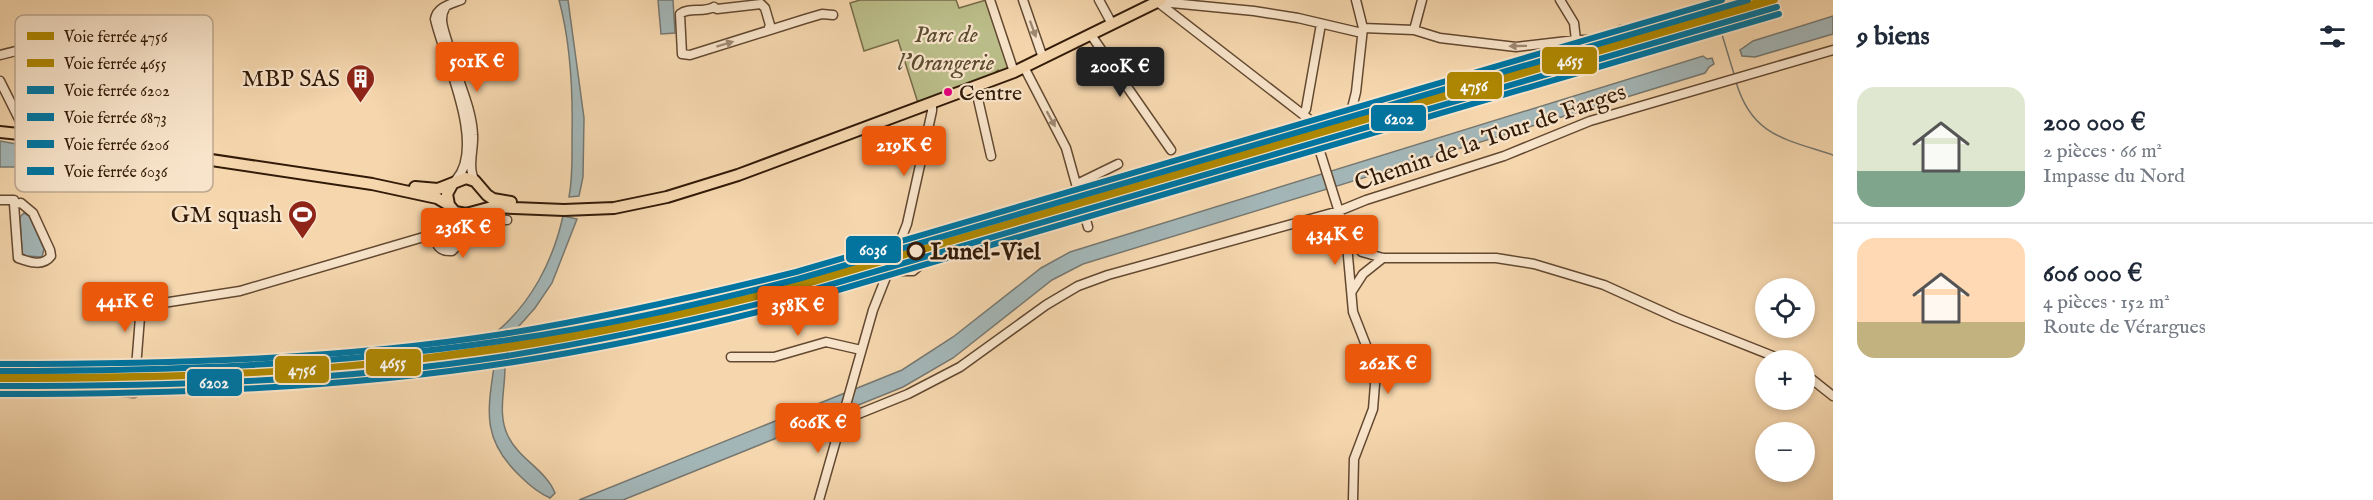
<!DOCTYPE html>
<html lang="fr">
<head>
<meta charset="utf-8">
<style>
  body { margin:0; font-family:"IM FELL English",serif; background:#f6f6f7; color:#1f2937; height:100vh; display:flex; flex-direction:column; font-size:22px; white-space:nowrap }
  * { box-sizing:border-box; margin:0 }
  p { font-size:20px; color:#747a83 }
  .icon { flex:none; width:33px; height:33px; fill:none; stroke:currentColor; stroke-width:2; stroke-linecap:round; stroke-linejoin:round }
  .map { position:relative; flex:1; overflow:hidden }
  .side { display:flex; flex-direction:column; background:#fff; width:540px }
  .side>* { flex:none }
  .buttons { position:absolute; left:1755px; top:278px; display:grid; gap:12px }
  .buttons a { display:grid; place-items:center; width:60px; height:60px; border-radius:50%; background:#fff; box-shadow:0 3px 9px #0003; font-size:30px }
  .price { position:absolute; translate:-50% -51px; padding:0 14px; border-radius:6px; background:#ea580c; color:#fff; font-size:20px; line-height:39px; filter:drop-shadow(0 2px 3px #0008) }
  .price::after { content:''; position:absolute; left:50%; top:36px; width:18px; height:14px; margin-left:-9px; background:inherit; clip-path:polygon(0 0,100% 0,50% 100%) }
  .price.active { background:#222; color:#fff }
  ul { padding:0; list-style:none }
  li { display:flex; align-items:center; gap:18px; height:150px; padding:0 24px }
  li+li { border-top:2px solid #e0e1e3 }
  li span { display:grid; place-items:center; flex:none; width:168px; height:120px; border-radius:18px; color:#555 }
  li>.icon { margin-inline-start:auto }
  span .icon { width:72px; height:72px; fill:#fffc; stroke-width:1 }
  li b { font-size:26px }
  h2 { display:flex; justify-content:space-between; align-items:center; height:72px; padding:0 24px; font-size:26px }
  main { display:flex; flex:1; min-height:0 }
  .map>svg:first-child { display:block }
</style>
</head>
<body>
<main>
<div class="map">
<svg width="1833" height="500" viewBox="0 0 1833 500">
  <rect width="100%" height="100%" fill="#f5d6ad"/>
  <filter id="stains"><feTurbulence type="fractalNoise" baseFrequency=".00333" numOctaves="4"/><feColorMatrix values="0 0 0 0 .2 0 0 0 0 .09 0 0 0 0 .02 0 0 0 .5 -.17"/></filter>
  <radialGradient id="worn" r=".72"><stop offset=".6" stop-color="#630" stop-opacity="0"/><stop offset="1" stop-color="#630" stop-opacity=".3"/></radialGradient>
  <path fill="#bbbe8a" stroke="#766c49" stroke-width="1.5" d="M860 0H956L959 8 986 0 1010 69 1003 72 998 70 992 75 918 103 898 40 864 51 850 3Z"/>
  <path fill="#a3b6b7" stroke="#767871" stroke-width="1.5" d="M559 0H568L584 118 583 177 579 196 569 197C573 176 572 157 572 137 573 92 571 44 559 0Z
    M658 0H673L675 33 661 34Z
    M1833 16V34L1755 57 1742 56 1740 50 1753 41Z
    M1703 56 1707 59 1712 58 1714 64 1709 67 1705 73 1083 264 1052 280 953 358 903 387 623 500H579L902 370 953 337 1041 268 1070 252Z
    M0 141 27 146 35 162 31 167H0Z
    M24 213 29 216 44 249 42 257 26 256 22 253 20 217Z
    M563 216 577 219 552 283 535 308 504 343 496 344 493 338 495 333C531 304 553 261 563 216Z
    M504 353C509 380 495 410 508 436 519 459 546 470 555 493L550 498C539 493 529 485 520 476 480 438 488 409 495 360L498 354Z"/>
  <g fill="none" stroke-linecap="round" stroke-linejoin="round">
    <path stroke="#767871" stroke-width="1.5" d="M1707 0 1713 5 1734 74
      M1736 82C1752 136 1785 139 1833 155
      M500 343 501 354"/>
    <defs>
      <path id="minor" d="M990 0 1014 72
        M1023 0 1043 58
        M1099 0 1112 24
        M1155 0 1310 120 1346 234 1362 252 1383 258H1496L1534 264 1604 285 1677 318 1783 360
        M1560 0 1574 23 1576 40
        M1161 2 1254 11 1298 18 1362 33
        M714 7C703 13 689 7 680 14L682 54 690 55 805 19 822 14 833 15
        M714 7 717 9 761 4 765 8 770 25 768 30
        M445 8C438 19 445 32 448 44
        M1363 28 1414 30 1440 38 1516 47 1576 40H1600L1613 37 1621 30
        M1414 30 1422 0
        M1091 35 1171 150
        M0 55 84 34
        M453 62C460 85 472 110 473 135 474 149 467 168 475 181
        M1024 67 1066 148 1088 227
        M0 81 22 125 21 129
        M975 86 991 156
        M1352 108 1356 92 1363 28 1356 0
        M1303 114 1306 109 1321 24
        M456 180C487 145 444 59 435 19 437 7 451 4 461 0
        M1077 184 1118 164
        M0 200H14V204L21 203 33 213 50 250 51 256C43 267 29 262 18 258L14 204
        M433 234C437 246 439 252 452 251L458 245V232C469 220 491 218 507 220
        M1346 234 1353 312 1371 358 1375 384 1373 409 1354 459 1353 500
        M889 271H913L934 253 1069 215 1084 213
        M1352 291 1363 274 1383 258
        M731 357H774L826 342 861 350
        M1804 373 1833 396
        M0 385 86 389 134 393 140 317 143 309 150 305 240 291 444 231 466 214
        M841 421 908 394 960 367 1046 305 1078 286 1108 275 1339 211 1366 200 1504 156 1590 121 1833 50
        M819 500 873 310 907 224 932 111V103"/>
      <path id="major" d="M0 132 84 141 372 184 437 198 449 205
        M453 183 447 194 449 205 455 212 466 214 492 207 564 210 614 208 667 197 738 175 1014 72 1161 0
        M415 187 438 189 466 178 475 181 487 195 493 199 511 202"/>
    </defs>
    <use href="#minor" stroke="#634931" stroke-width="11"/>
    <use href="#major" stroke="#321a08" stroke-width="14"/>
    <use href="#minor" stroke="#f8e4ca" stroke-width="8"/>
    <use href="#major" stroke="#f5d6ad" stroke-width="10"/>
    <defs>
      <path id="rail-1" d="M0 376C118 378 235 376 353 365 527 350 699 312 867 265L1764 0"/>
      <path id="rail-2" d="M0 379C168 379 336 373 503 349 603 334 702 311 800 286L1775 0"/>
      <path id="rail-3" d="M0 386C169 386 338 382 506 356 606 340 704 318 802 293L1777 7"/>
      <path id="rail-4" d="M0 371C168 371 335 365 501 341 602 327 700 304 798 279L1748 0"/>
      <path id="rail-5" d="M0 394C169 394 339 389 507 363 607 348 706 326 804 300L1779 14"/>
      <path id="rail-6" d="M0 364C168 364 337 360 503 334 602 318 699 296 796 272L1722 0"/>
    </defs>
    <use href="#rail-1" stroke="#f8e4ca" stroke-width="10"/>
    <use href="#rail-2" stroke="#f8e4ca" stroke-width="10"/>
    <use href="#rail-3" stroke="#f8e4ca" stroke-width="10"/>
    <use href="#rail-4" stroke="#f8e4ca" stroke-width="10"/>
    <use href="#rail-5" stroke="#f8e4ca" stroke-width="10"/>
    <use href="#rail-6" stroke="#f8e4ca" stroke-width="10"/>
    <use href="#rail-1" stroke="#ae8702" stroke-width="6"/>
    <use href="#rail-2" stroke="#ae8702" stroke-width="6"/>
    <use href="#rail-3" stroke="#0075a1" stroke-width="6"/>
    <use href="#rail-4" stroke="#0075a1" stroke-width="6"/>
    <use href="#rail-5" stroke="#0075a1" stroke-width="6"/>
    <use href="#rail-6" stroke="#0075a1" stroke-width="6"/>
  </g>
  <defs><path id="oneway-solid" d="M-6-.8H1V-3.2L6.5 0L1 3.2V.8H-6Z" transform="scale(1.5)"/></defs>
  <g fill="#9f8973">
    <use href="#oneway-solid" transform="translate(1033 29) rotate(70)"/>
    <use href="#oneway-solid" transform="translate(725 44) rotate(-17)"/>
    <use href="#oneway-solid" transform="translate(1518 46) rotate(179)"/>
    <use href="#oneway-solid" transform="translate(1051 119) rotate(61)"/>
  </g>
  <defs>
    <symbol id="building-pin" viewBox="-11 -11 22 30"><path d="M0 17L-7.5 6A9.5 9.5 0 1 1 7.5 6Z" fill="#8f2418" stroke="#f8e4ca"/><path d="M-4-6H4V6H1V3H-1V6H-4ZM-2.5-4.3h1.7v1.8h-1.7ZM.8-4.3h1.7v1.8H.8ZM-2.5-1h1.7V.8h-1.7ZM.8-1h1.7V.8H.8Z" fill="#fff"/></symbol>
    <symbol id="stadium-pin" viewBox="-11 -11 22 30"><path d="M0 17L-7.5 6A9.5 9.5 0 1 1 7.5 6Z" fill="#8f2418" stroke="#f8e4ca"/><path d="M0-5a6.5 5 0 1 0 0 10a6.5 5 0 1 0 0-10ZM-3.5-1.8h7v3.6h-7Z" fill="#fff"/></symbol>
  </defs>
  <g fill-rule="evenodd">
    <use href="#building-pin" x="344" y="62" width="33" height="45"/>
    <use href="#stadium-pin" x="286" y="198" width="33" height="45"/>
  </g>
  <circle fill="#e5007d" stroke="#f8e4ca" stroke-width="2" cx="948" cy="92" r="5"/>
  <circle fill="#f8e4ca" stroke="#321a08" stroke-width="3" cx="916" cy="251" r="8"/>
  <g text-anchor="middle" stroke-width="4.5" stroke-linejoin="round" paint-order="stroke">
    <g font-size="22" fill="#321a08" stroke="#f8e4ca" text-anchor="start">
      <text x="959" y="100">Centre</text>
    </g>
    <g font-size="24" font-style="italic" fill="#5b4b2f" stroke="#f8e4ca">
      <text x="946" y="42">Parc de<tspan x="946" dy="28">l'Orangerie</tspan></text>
    </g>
    <g font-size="24" fill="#321a08" stroke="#f8e4ca" text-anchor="end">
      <text x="340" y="86">MBP SAS</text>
      <text x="282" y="222">GM squash</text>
    </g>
    <g font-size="24" fill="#321a08" stroke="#f8e4ca">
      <text transform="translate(1490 137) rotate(-19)" y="8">Chemin de la Tour de Farges</text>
    </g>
    <g font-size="24" font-weight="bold" fill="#321a08" stroke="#f8e4ca" text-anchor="start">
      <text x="930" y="259">Lunel-Viel</text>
    </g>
  </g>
  <rect x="15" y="15" width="198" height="177" rx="9" fill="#f8e4ca" stroke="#bda790" stroke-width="1.5"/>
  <rect x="27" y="32" width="27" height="8" fill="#ae8702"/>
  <rect x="27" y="59" width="27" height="8" fill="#ae8702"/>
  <rect x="27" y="86" width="27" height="8" fill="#0075a1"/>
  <rect x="27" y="113" width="27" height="8" fill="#0075a1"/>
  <rect x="27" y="140" width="27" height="8" fill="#0075a1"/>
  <rect x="27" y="167" width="27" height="8" fill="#0075a1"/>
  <g font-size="16" fill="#321a08">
    <text x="64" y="42">Voie ferrée 4756</text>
    <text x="64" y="69">Voie ferrée 4655</text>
    <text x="64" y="96">Voie ferrée 6202</text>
    <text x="64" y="123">Voie ferrée 6873</text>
    <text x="64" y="150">Voie ferrée 6206</text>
    <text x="64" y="177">Voie ferrée 6036</text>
  </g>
  <g stroke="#f8e4ca" stroke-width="2">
    <rect x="1541" y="46" width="57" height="29" rx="6" fill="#ae8702"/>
    <rect x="1446" y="71" width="57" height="29" rx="6" fill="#ae8702"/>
    <rect x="1370" y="104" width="57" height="28" rx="6" fill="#0075a1"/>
    <rect x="845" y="235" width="57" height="29" rx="6" fill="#0075a1"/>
    <rect x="365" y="348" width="57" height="29" rx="6" fill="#ae8702"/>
    <rect x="274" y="355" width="56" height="29" rx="6" fill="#ae8702"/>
    <rect x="186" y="368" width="57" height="29" rx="6" fill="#0075a1"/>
  </g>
  <g font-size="16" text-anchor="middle" font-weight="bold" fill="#fff">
    <text x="1570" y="66">4655</text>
    <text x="1474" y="91">4756</text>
    <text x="1399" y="124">6202</text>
    <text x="873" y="255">6036</text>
    <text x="393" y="368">4655</text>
    <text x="302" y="375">4756</text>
    <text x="214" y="388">6202</text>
  </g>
  <rect width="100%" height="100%" filter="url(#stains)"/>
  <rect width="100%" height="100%" fill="url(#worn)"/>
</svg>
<div class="buttons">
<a><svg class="icon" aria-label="locate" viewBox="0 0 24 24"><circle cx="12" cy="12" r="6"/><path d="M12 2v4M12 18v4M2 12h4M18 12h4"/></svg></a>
<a>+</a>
<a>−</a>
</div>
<b class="price" style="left:477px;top:93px">501K €</b>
<b class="price active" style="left:1120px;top:98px">200K €</b>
<b class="price" style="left:904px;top:177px">219K €</b>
<b class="price" style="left:463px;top:259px">236K €</b>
<b class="price" style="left:1335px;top:266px">434K €</b>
<b class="price" style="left:125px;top:333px">441K €</b>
<b class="price" style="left:798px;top:337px">358K €</b>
<b class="price" style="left:1388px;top:395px">262K €</b>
<b class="price" style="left:818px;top:454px">606K €</b>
</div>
<section class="side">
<h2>9 biens<svg class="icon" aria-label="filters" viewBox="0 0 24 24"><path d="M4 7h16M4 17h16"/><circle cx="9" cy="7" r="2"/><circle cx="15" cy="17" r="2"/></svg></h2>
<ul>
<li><span style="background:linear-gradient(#dfe7d0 70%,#7fa58c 0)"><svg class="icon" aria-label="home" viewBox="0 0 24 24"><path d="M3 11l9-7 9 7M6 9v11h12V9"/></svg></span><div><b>200 000 €</b><p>2 pièces · 66 m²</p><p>Impasse du Nord</p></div></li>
<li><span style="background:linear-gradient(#ffd9b3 70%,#c2b280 0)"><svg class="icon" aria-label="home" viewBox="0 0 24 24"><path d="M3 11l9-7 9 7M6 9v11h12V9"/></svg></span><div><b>606 000 €</b><p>4 pièces · 152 m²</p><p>Route de Vérargues</p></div></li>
</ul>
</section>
</main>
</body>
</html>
